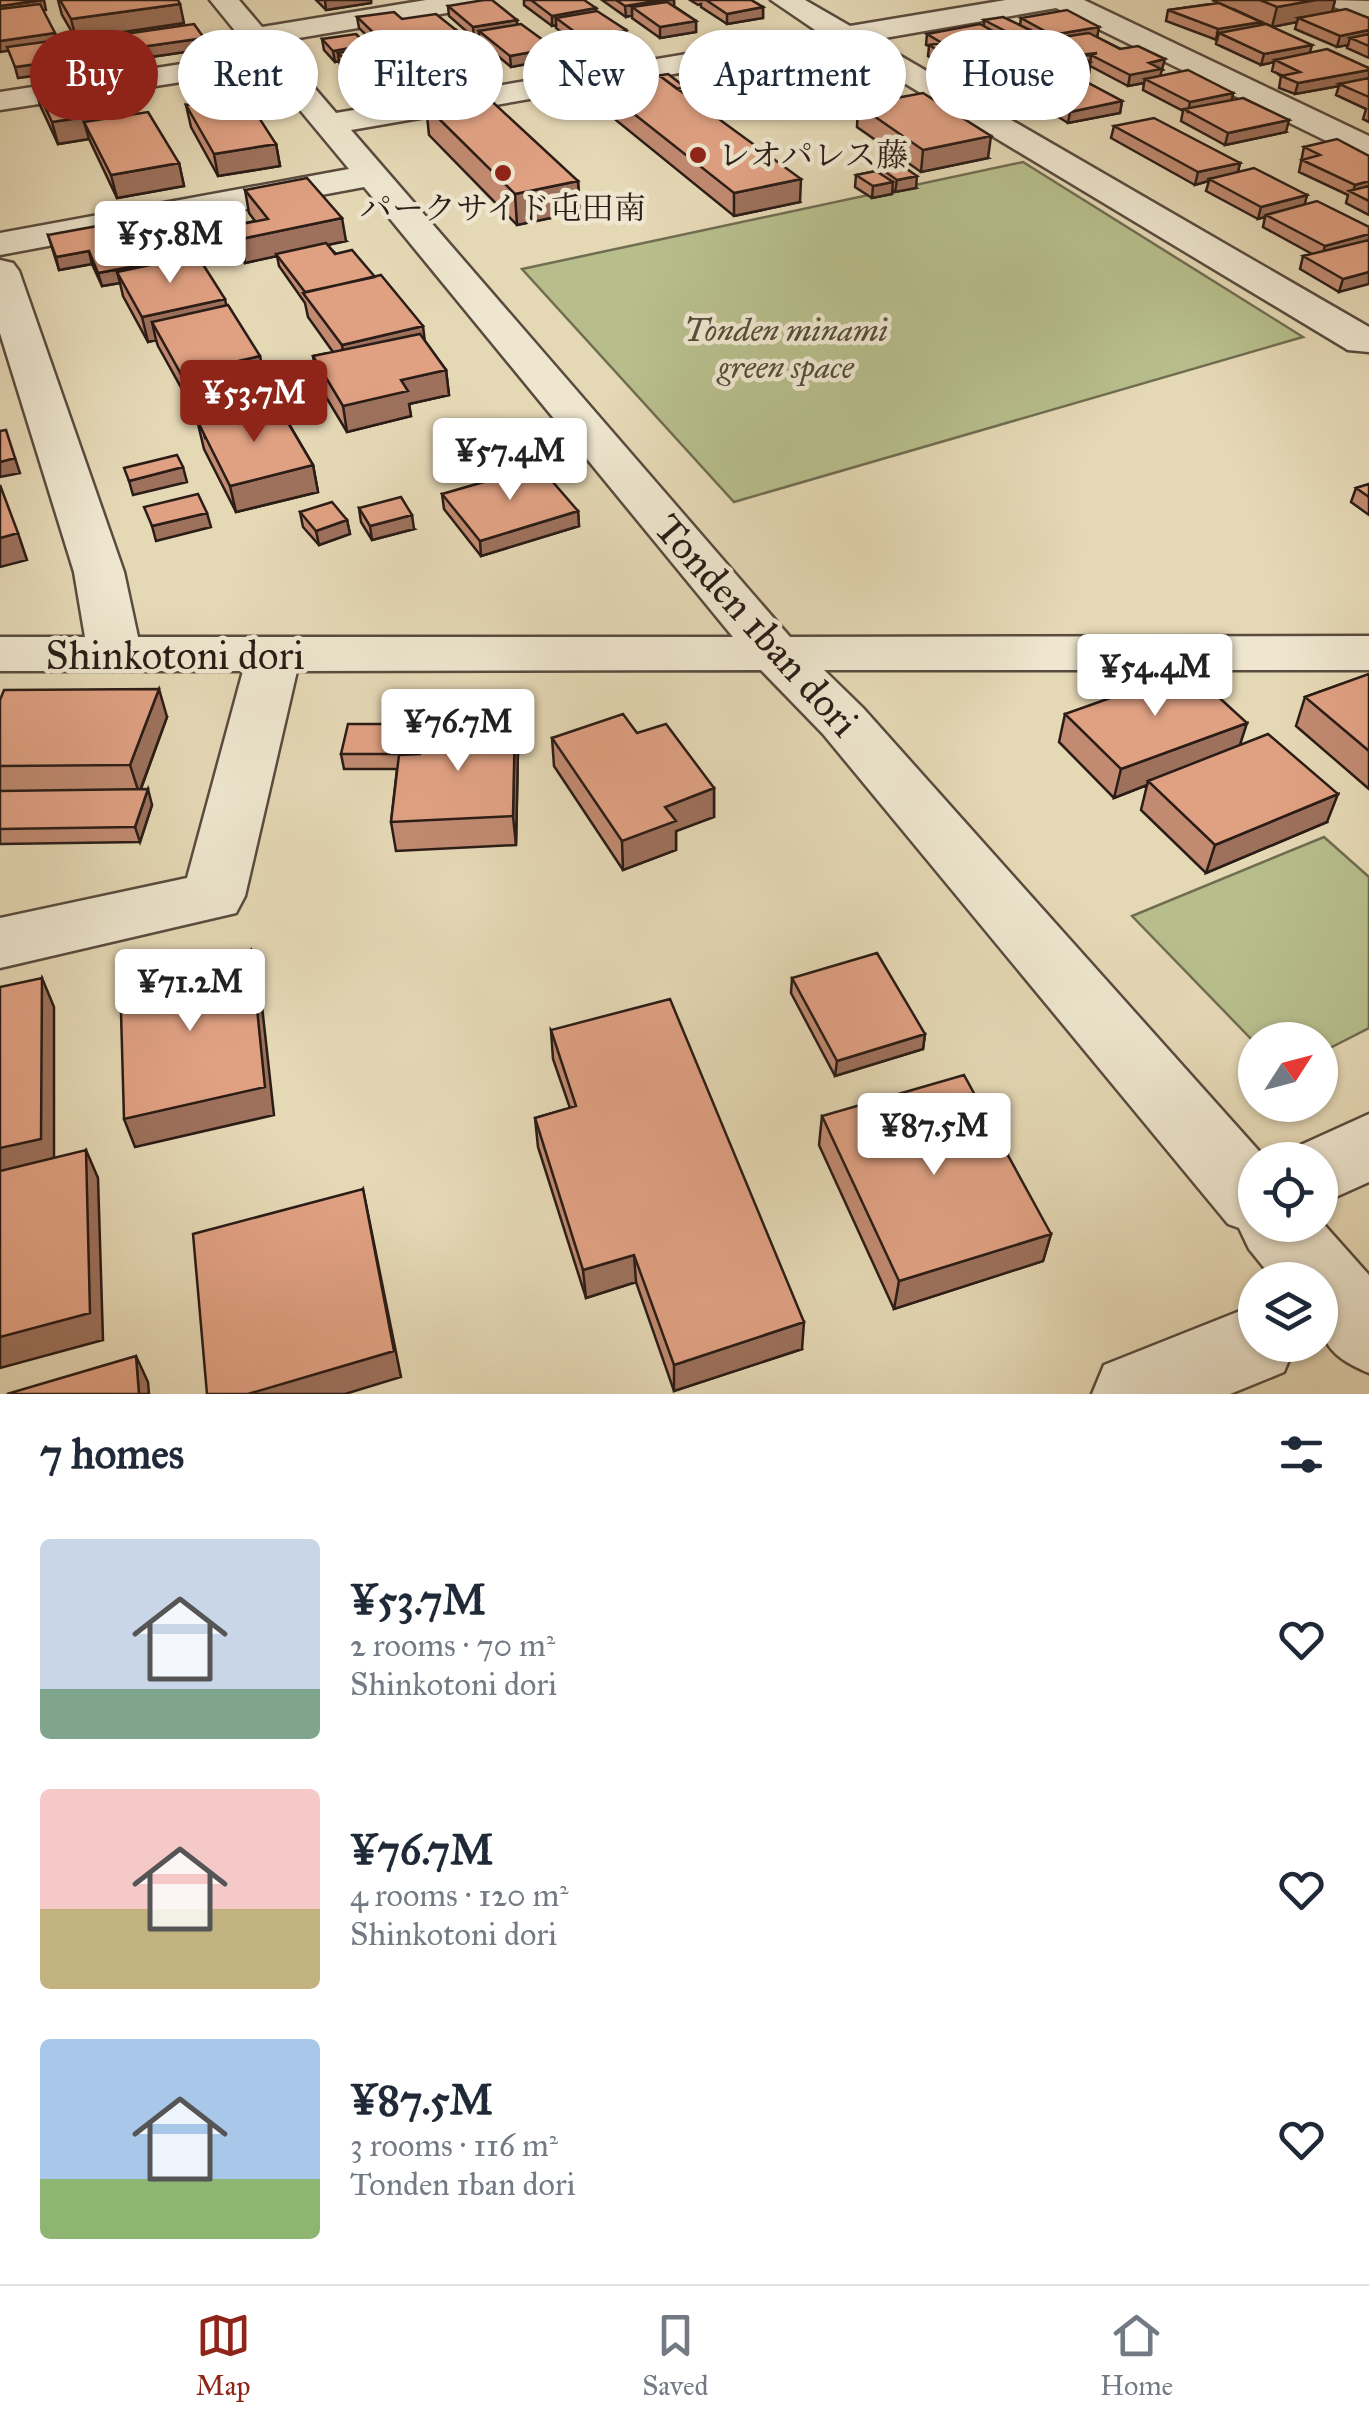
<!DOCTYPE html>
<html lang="en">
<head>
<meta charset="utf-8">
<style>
  body { margin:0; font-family:"IM FELL Great Primer","Noto Serif JP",serif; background:#f2f2f3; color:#1f2937; height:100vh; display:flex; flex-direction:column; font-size:38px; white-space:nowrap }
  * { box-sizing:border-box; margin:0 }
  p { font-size:32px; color:#747a83 }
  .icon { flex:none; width:55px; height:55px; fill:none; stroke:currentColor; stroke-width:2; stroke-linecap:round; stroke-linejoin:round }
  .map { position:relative; height:1394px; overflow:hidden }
  .sheet { display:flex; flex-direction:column; background:#fff; flex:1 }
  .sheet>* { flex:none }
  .hud { position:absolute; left:30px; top:30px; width:1310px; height:90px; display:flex; gap:20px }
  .needle { width:65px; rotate:54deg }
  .tools { position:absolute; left:1238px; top:1022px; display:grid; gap:20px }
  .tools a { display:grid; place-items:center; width:100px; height:100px; border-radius:50%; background:#fff; box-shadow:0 2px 8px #0004; font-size:50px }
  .price { position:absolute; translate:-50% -85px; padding:0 22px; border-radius:10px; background:#fff; color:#222; font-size:32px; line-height:65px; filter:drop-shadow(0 2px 5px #0008) }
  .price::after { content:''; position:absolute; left:50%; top:60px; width:30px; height:22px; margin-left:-15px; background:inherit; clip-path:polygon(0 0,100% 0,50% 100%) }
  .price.active { background:#8f2418; color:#fff }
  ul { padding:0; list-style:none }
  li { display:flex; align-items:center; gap:30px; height:250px; padding:0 40px }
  li span { display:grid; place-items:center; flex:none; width:280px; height:200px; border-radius:10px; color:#555 }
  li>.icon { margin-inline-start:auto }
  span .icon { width:120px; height:120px; fill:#fffc; stroke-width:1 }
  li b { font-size:42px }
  h2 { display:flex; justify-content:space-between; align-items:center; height:120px; padding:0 40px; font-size:42px }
  .tag { padding:0 35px; border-radius:45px; background:#fff; box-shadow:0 2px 8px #0004; font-size:35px; line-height:90px }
  .tag.active { background:#8f2418; color:#fff }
  .dock { display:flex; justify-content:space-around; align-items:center; height:140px; border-top:2px solid #e0e1e3; background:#fff; font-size:28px; color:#747a83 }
  .dock a { display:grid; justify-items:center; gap:5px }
  .dock .active { color:#8f2418 }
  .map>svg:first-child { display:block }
</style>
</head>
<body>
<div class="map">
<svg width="1369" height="1394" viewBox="0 0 1369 1394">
  <rect width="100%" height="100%" fill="#e5d8b5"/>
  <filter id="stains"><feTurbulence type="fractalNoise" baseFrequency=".002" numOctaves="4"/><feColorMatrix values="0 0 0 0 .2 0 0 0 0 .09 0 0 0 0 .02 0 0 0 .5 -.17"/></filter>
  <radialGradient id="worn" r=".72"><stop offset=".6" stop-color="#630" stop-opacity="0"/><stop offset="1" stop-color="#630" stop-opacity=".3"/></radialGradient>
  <path fill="#b7be8c" stroke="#706d51" stroke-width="2.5" d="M1023 162 1303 337 734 502 522 269Z
    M1324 837 1369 877V1028L1320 1053V1040L1255 1043 1132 916Z"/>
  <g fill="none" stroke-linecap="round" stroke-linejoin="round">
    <defs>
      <path id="minor" d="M210 0H239L262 27 426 0H490L476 8 275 42 336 113 818 32 771 0H805L850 26 1006 0H1084L1369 136V159L1357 156 1056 8 873 40 1369 327V352L1348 350 841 45 351 130 790 637 1369 636V670H824L863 708 1267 1160H1255V1225H1320V1220L1369 1275V1373C1316 1351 1320 1332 1320 1280H1274L1249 1249 1239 1228 1228 1224 823 734 761 670 297 671 245 896 236 913 0 968V918L187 878 243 671H0V637H85L74 572 0 333V260L13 263 19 271 124 572 138 637H733L364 187 0 255V233L349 169 266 69 0 110V92L253 53Z
        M1327 0 1369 1V19L1331 6Z
        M1369 1114V1182L1320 1204V1160H1288L1294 1148Z
        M1255 1305V1345H1295L1284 1372 1230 1394H1092L1104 1365Z"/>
    </defs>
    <use href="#minor" stroke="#594b3e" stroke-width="5"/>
    <use href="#minor" fill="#eee6cf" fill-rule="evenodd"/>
  </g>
  <path fill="#c18a71" stroke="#2a1c16" stroke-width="2.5" fill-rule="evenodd" d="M58 0H60L184 23 76 39 62 15Z
    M316 0H371V3L326 10Z
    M524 0H584L596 11 626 30V41L583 49 556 28V25L552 26 524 5Z
    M602 0H674V6L696 21V32L660 38 632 18V15L626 17Z
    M690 0H751L763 7V18L727 24 701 7V4L698 5Z
    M1212 0H1335L1332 11 1369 18V58L1347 48 1348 45 1337 47 1295 29 1297 22 1272 27 1233 9 1261 22 1260 25 1310 53 1369 68V122L1363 119 1366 109 1336 95 1339 86 1295 94 1279 88 1281 76H1283L1272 71 1274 62 1261 65 1216 44 1217 40 1166 21 1168 10 1218 3Z
    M448 6 517 20V24L554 59 511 67 480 41 479 37 474 38 449 16Z
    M357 17 402 19 456 30 457 41 392 51 411 68 412 79 364 87 340 64 339 61 335 62 324 50 322 39 367 45V48L378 47 359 28Z
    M1021 18 1099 27 1097 37 1163 70 1161 71 1160 76 1233 93 1232 100 1286 132 1225 145 1181 121 1183 111 1143 90 1144 83 1128 86 1090 66 1089 73 1075 76 1122 101 1120 113 1068 123 1001 81V83L962 90 943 78 944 67 976 62V58L943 65 928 56 929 46 926 45 927 34 984 26V20L1020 25ZM1030 34 1042 41 1040 51 1060 63V68L1011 47V44L1029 41Z
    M111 36 206 49 123 61 114 47Z
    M790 50 903 71 901 92 842 104 789 71Z
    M712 66 739 72V83L723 85 712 77Z
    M34 84 119 112 120 116 179 163 184 186 117 198 89 139 58 144 40 105Z
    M600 87 685 94 800 202 734 216 601 108Z
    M186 105 276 144 280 166 218 176 191 127Z
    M858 105 988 158 921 172 857 127Z
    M426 106 578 181 580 212 517 225 429 135Z
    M1114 126 1240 163 1238 172 1307 195 1304 205 1369 227 1339 292 1300 269 1303 256 1312 254 1263 227 1265 217 1258 219 1206 191 1209 181 1195 185 1111 138Z
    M1304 147 1369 156V215L1346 203 1348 195 1299 172Z
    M877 166 916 188 895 192 892 190V194L872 198 855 187 856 175 876 171Z
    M245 190 346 241 327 245 425 341 446 370 449 395 409 404 411 416 347 432 317 382 313 356 333 352 308 317 305 303 279 266 277 256 245 263 236 250 231 226 255 221 249 213Z
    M48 235 147 265 226 305 264 376 295 403 297 417 286 419 313 465 318 492 236 512 204 449 198 424 190 407 188 400 158 346 156 340 148 342 123 296 120 283 102 286 92 264 59 270Z
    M1369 484V515L1351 502 1356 488Z
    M442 494 578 511 579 526 481 556 444 509Z
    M359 508 414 529 372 540 361 522Z
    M300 512 347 520 350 534 319 545 303 527Z
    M1369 674V789L1296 726 1305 697Z
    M0 700 167 717 141 789 152 805 140 842 0 844Z
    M1065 714 1240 745 1327 822 1206 873 1141 810 1147 785 1114 798 1059 742Z
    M515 721 518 749 516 845 396 851 391 822 397 769H344L341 754Z
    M637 733 714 788V817L676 831V850L623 870 554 766 552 738Z
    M792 978 925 1034 923 1049 835 1076 791 993Z
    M551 1030 802 1349 674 1391 636 1282 586 1298 538 1147 535 1118 570 1108 553 1059Z
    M822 1116 1051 1234 1043 1261 894 1309 819 1145Z"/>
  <path fill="#9d715c" stroke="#2a1c16" stroke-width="2.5" d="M44 0 46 10 0 17V6Z
    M325 0H371V3L326 10Z
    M663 0H674V9L632 7V15L626 17 625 6Z
    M1314 0H1335L1331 16 1298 18 1297 22 1272 27 1277 7Z
    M180 4 184 23 76 39 71 19Z
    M763 7V18L727 24V14Z
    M596 8V19L556 18V25L552 26V16Z
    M517 20V30L479 31V37L474 38 473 27Z
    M696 21V32L660 38V27Z
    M1261 22 1258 33H1219L1217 40H1216L1218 29Z
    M1099 27 1097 38 1051 46 1052 35Z
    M456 30 457 41 384 53 383 42Z
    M626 30V41L583 49V38Z
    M1030 30 1029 41 1011 44 1010 52 977 53 976 58 943 65 944 54 1010 41 1011 34Z
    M1369 30V40L1350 38 1348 45 1337 47 1340 36Z
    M55 33 58 44 0 52V41Z
    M204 38 206 49 123 61 120 50Z
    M367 45 368 56 338 53 339 61 335 62 333 51Z
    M1312 45 1309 56 1275 60 1274 62 1261 65 1264 54Z
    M554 48V59L511 67 510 56Z
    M1091 55 1089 73 1068 77 1070 56Z
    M1165 59 1159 80 1145 79 1144 83 1128 86 1130 75 1149 63Z
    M67 60 70 71 18 78 15 67Z
    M411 68 412 79 364 87 362 76Z
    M1369 70V81L1339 84V86L1295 94 1298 83Z
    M903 71 901 92 842 104 844 83Z
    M739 72V83L723 85 724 74Z
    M1002 72 1001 83 962 90 964 79Z
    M1233 93 1231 105 1188 112 1190 102Z
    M1122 101 1120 113 1068 123 1070 112Z
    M119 112 124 133 84 122 89 139 58 144 52 122Z
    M1289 120 1286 132 1225 145 1228 133Z
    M991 136 988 158 921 172 923 150Z
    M276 144 280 166 218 176 214 154Z
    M179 163 184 186 117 198 111 175Z
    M1240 163 1237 175 1209 179 1208 181 1195 185 1198 172Z
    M917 176 916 188 895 192 897 180Z
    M801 179 800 202 734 216V193Z
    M578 181 580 212 517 225 515 194Z
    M1369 181V192H1353L1355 185Z
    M893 182 892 194 872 198 873 186Z
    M1307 195 1304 207 1266 215 1265 217 1258 219 1261 207Z
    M342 218 346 241 245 263 241 239Z
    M1369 234V246L1321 259 1325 246Z
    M89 251 92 264 59 270 56 257Z
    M146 264 149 277 117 272 120 283 102 286 98 273Z
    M1369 272V284L1339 292 1343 279Z
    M225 299 230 324 152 322 156 340 148 342 142 317Z
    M423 326 426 351 346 370 342 345Z
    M260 356 265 381 187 393V400L181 374Z
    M446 370 449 395 409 404 411 416 347 432 343 406 401 380Z
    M295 403 297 417 205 438 202 424Z
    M15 458 20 473 0 477V462Z
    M313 465 318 492 236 512 230 486Z
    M183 467 187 482 133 495 129 481Z
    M578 511 579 526 481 556 480 541Z
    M207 513 211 527 156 541 152 526Z
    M412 515 414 529 372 540 370 526Z
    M347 520 350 534 319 545 316 531Z
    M18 533 27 560 0 567V538Z
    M159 689 167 717 139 793 130 765Z
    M515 721 518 749 516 845 513 816Z
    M1247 723 1238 751 1148 781 1147 785 1114 798 1121 769Z
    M420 724 422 739 416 769 414 754Z
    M714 788V817L676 831V850L623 870 622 841 665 807Z
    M148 789 152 805 140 842 135 827Z
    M1338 794 1327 822 1206 873 1215 845Z
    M251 950 259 979 274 1115 135 1147 124 1119Z
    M42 978 54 1007V1167L0 1180V1148Z
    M925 1034 923 1049 835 1076 837 1061Z
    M86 1150 98 1178 103 1340 0 1368V1337Z
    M363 1189 401 1377 345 1394H248Z
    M1051 1234 1043 1261 894 1309 899 1281Z
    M634 1255 636 1282 586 1298 583 1270Z
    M804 1322 802 1349 674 1391V1365Z
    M136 1356 148 1382 149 1394H139Z"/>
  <path fill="#e0a183" stroke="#2a1c16" stroke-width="2.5" d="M0 0H43L0 6Z
    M60 0H178L180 4 71 19Z
    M484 0H492L517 20 473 27 448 6Z
    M531 0H584L596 8 552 16Z
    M616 0H663L625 6Z
    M706 0H751L763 7 727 14Z
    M1260 0H1316L1277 7Z
    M667 2 696 21 660 27 632 7Z
    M1219 3 1261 22 1218 29 1168 10Z
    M40 4 55 33 0 41V9Z
    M1346 9 1369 18V30L1340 36 1298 18Z
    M1067 10 1099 27 1052 35 1021 18Z
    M597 11 626 30 583 38 556 18Z
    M394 12 402 19 436 14 456 30 383 42 357 17Z
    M1003 17 1030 30 1011 34 984 20Z
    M194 24 204 38 120 50 111 36Z
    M521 24 554 48 510 56 479 31Z
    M980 24 1011 41 944 54 929 45 942 43 927 34Z
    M1266 24 1312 45 1264 54 1219 33Z
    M1089 33 1120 49 1138 46 1165 59 1149 63 1161 69 1130 75 1091 55 1097 53 1070 56 1042 40Z
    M356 34 367 45 333 51 322 39Z
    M1369 34V46L1350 38Z
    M847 39 903 71 844 83 790 50Z
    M58 40 67 60 15 67 7 47Z
    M386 45 411 68 362 76 338 53Z
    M1019 46 1122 101 1070 112 977 53Z
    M1327 49 1369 68V70L1298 83 1281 76 1300 72 1275 60Z
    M1081 57 1090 62 1070 66 1061 61Z
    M982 61 1002 72 964 79 944 67Z
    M728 64 739 72 724 74 712 66Z
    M1188 70 1233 93 1190 102 1145 79Z
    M98 74 119 112 52 122 34 84Z
    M668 74 685 87 677 89 660 76 650 77Z
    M660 76 801 179 734 193 600 87Z
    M1369 78V97L1339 84Z
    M923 93 991 136 923 150 858 105Z
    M485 95 578 181 515 194 426 106Z
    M245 96 276 144 214 154 186 105Z
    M1243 98 1289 120 1228 133 1184 109Z
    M148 112 179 163 111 175 84 122Z
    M1154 118 1240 163 1198 172 1114 126Z
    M1337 139 1369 156V181L1355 185 1302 160 1320 155 1304 147Z
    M897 162 917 176 897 180 877 166Z
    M1254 168 1307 195 1261 207 1209 179Z
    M876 171 893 182 873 186 856 175Z
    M307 178 342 218 241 239 231 226 268 219 245 190Z
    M1369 186V201L1349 191Z
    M1317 201 1369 227V234L1325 246 1266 215Z
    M125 221 146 264 98 273 89 251 56 257 48 235Z
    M1369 240V272L1343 279 1303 256Z
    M326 243 335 254 352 250 375 277 305 292 276 254Z
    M197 255 225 299 142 317 117 272Z
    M381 275 423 326 342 345 303 293Z
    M228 305 260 356 181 374 152 322Z
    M420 334 446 370 401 380 408 391 343 406 313 356Z
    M277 373 295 403 278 407 277 404 201 422 187 393Z
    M277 404 313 465 230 486 198 422Z
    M6 430 15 458 0 462V431Z
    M177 455 183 467 129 481 124 468Z
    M539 466 578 511 480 541 442 494Z
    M1369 484V497L1356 488Z
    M0 485 18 533 0 538Z
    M198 494 207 513 152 526 144 507Z
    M401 497 412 515 370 526 359 508Z
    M332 502 347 520 316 531 300 512Z
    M1189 670 1247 723 1121 769 1065 714Z
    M1369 674V751L1305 697Z
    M159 689 130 765 0 766V700L4 690Z
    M623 714 637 733 666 724 714 788 665 807 676 821 622 841 552 738Z
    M515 721 513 816 391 822 399 755 420 754 424 725Z
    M348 724H420L414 754H341Z
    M1268 734 1338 794 1215 845 1148 781Z
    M148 789 135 827 0 829V791Z
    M251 950 265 1087 124 1119 120 977Z
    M877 953 925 1034 837 1061 792 978Z
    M42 978 41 1139 0 1148V987Z
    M670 999 804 1322 674 1365 634 1255 583 1270 535 1118 576 1106 551 1030Z
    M964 1075 1051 1234 899 1281 822 1116Z
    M86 1150 90 1313 0 1337V1171Z
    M363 1189 394 1351 248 1394H207L193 1234Z
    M136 1356 139 1394H7Z"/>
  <g fill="#8f2418" stroke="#eee6cf" stroke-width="4">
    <circle cx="698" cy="155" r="10"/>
    <circle cx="503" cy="173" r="10"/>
  </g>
  <g text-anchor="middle" stroke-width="9" stroke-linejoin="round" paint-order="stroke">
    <g font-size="32" fill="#2a1c16" stroke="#eee6cf" text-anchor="start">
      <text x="718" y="166">レオパレス藤</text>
      <text x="503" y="219" text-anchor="middle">パークサイド屯田南</text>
    </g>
    <g font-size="32" font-style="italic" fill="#544d39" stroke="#eee6cf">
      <text x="786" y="341">Tonden minami<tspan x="786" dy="37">green space</tspan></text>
    </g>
    <g font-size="40" fill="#2a1c16" stroke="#eee6cf">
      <text transform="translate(757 625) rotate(48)" y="14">Tonden 1ban dori</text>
      <text x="175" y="669">Shinkotoni dori</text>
    </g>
  </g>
  <rect width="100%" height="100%" filter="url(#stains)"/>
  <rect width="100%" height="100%" fill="url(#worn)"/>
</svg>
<div class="tools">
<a><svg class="needle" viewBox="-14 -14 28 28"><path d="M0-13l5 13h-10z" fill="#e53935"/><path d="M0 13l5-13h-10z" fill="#747a83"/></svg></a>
<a><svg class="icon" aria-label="locate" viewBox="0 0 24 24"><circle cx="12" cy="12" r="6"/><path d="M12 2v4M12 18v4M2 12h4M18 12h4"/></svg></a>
<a><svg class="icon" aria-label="layers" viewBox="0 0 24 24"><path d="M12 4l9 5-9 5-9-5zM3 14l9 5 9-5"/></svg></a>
</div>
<b class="price" style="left:170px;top:286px">¥55.8M</b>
<b class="price active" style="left:254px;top:445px">¥53.7M</b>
<b class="price" style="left:510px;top:503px">¥57.4M</b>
<b class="price" style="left:1155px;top:719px">¥54.4M</b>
<b class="price" style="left:458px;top:774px">¥76.7M</b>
<b class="price" style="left:190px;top:1034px">¥71.2M</b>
<b class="price" style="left:934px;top:1178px">¥87.5M</b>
<div class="hud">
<a class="tag active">Buy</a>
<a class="tag">Rent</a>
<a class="tag">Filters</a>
<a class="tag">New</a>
<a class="tag">Apartment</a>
<a class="tag">House</a>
</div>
</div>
<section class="sheet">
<h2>7 homes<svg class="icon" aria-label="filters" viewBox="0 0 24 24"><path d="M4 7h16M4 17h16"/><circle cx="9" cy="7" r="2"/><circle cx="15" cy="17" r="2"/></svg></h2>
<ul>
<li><span style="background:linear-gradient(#c9d6e8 75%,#7fa58c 0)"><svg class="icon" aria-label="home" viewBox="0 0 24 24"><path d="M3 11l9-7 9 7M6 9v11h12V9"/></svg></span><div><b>¥53.7M</b><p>2 rooms · 70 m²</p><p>Shinkotoni dori</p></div><svg class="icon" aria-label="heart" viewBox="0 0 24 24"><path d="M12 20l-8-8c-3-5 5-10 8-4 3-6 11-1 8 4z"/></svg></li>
<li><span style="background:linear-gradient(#f6c9c9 60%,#c2b280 0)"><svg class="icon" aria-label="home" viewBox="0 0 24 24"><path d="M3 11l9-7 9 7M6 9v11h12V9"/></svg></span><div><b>¥76.7M</b><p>4 rooms · 120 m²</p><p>Shinkotoni dori</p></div><svg class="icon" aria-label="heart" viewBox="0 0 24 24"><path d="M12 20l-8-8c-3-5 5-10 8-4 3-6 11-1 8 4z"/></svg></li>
<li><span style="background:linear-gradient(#a9c7e8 70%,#8fb573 0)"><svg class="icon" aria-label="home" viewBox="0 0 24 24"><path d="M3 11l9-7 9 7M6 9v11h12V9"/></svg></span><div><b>¥87.5M</b><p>3 rooms · 116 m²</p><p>Tonden 1ban dori</p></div><svg class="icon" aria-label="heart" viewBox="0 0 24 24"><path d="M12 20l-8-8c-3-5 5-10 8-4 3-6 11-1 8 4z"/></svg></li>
</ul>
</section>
<nav class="dock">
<a class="active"><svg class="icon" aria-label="map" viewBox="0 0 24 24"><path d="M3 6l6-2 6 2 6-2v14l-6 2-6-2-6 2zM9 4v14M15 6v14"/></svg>Map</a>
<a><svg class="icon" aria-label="saved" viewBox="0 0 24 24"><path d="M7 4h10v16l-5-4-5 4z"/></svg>Saved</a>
<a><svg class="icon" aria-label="home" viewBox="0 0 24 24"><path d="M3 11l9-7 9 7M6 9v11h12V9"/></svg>Home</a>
</nav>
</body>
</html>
